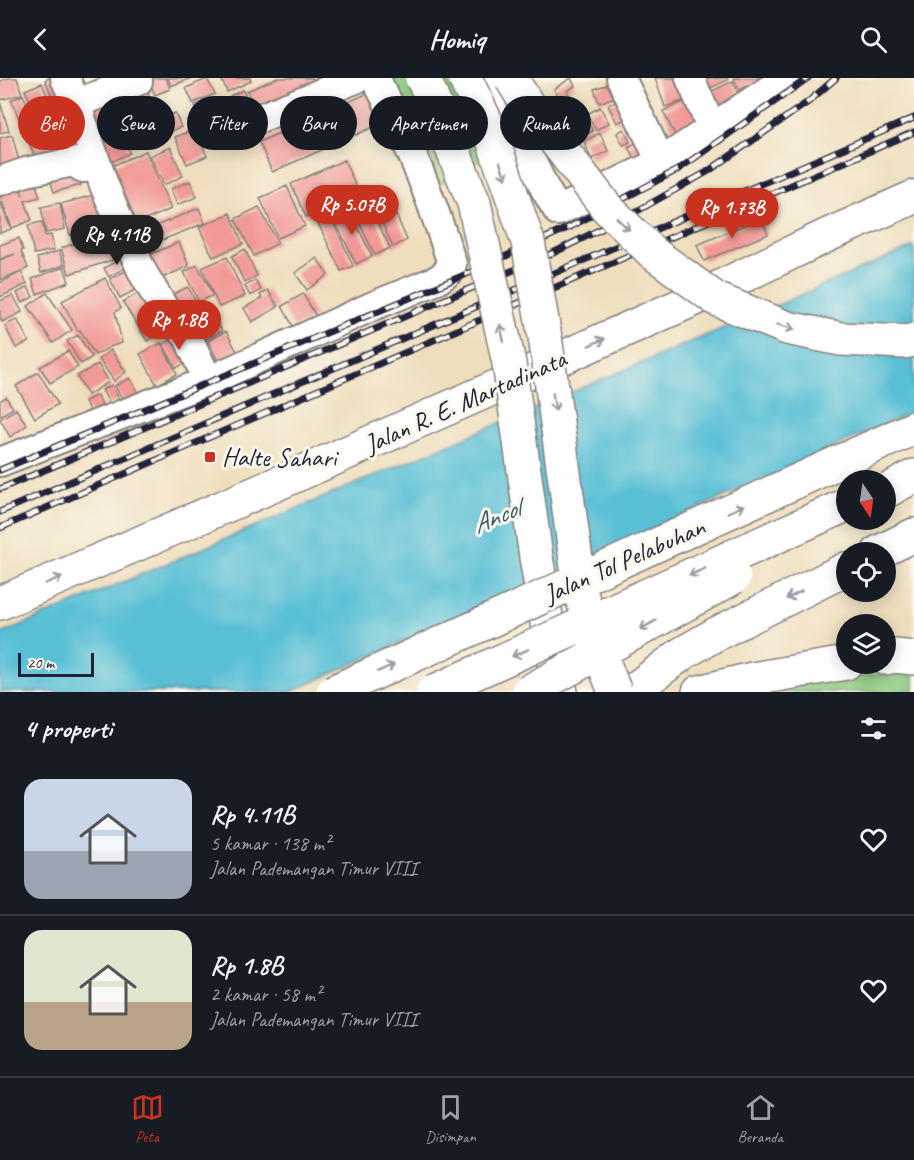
<!DOCTYPE html>
<html lang="id">
<head>
<meta charset="utf-8">
<style>
  body { margin:0; font-family:Caveat,sans-serif; background:#20242c; color:#f1f3f6; height:100vh; display:flex; flex-direction:column; font-size:22px; white-space:nowrap }
  * { box-sizing:border-box; margin:0 }
  p { font-size:20px; color:#9ea1a6 }
  .icon { flex:none; width:33px; height:33px; fill:none; stroke:currentColor; stroke-width:2; stroke-linecap:round; stroke-linejoin:round }
  .map { position:relative; height:614px; overflow:hidden }
  .drawer { display:flex; flex-direction:column; background:#171b24; flex:1 }
  .drawer>* { flex:none }
  .banner { position:absolute; left:18px; top:18px; width:600px; height:54px; display:flex; gap:12px }
  .needle { width:39px; rotate:167deg }
  .buttons { position:absolute; left:836px; top:392px; display:grid; gap:12px }
  .buttons a { display:grid; place-items:center; width:60px; height:60px; border-radius:50%; background:#171b24; box-shadow:0 3px 15px #0003; font-size:30px }
  .scale { position:absolute; left:18px; bottom:15px; width:76px; box-sizing:border-box; padding-left:6px; border:3px solid #22223b; border-top:0; font-size:16px; line-height:21px; white-space:nowrap; color:#22223b; -webkit-text-stroke:4px #fbf7ec; paint-order:stroke }
  .price { position:absolute; translate:-50% -51px; padding:0 14px; border-radius:21px; background:#c8321e; color:#fff; font-size:20px; line-height:39px; filter:drop-shadow(0 2px 3px #0008) }
  .price::after { content:''; position:absolute; left:50%; top:36px; width:18px; height:14px; margin-left:-9px; background:inherit; clip-path:polygon(0 0,100% 0,50% 100%) }
  .price.selected { background:#222; color:#fff }
  ul { padding:0; list-style:none }
  li { display:flex; align-items:center; gap:18px; height:150px; padding:0 24px }
  li+li { border-top:2px solid #363941 }
  li span { display:grid; place-items:center; flex:none; width:168px; height:120px; border-radius:18px; color:#555 }
  li>.icon { margin-inline-start:auto }
  span .icon { width:72px; height:72px; fill:#fffc; stroke-width:1 }
  li b { font-size:26px }
  h2 { display:flex; justify-content:space-between; align-items:center; height:72px; padding:0 24px; font-size:26px }
  .tag { padding:0 21px; border-radius:27px; background:#171b24; box-shadow:0 3px 15px #0003; font-size:21px; line-height:54px }
  .tag.selected { background:#c8321e; color:#fff }
  header { display:flex; justify-content:space-between; align-items:center; height:78px; padding:0 24px; background:#171b24; font-size:27px; font-weight:700 }
  .dock { display:flex; justify-content:space-around; align-items:center; height:84px; border-top:2px solid #363941; background:#171b24; font-size:16px; color:#9ea1a6 }
  .dock a { display:grid; justify-items:center; gap:3px }
  .dock .selected { color:#c8321e }
  .map>svg:first-child { display:block }
</style>
</head>
<body>
<header><svg class="icon" aria-label="back" viewBox="0 0 24 24"><path d="M15 5l-7 7 7 7"/></svg>Homiq<svg class="icon" aria-label="search" viewBox="0 0 24 24"><circle cx="10" cy="10" r="6"/><path d="M15 15l6 6"/></svg></header>
<div class="map">
<svg width="914" height="614" viewBox="0 0 914 614">
  <rect width="100%" height="100%" fill="#fbf7ec"/>
  <filter id="ink" filterUnits="userSpaceOnUse"><feTurbulence type="fractalNoise" baseFrequency=".0167" numOctaves="2"/><feDisplacementMap in="SourceGraphic" scale="12" xChannelSelector="R" yChannelSelector="G"/><feConvolveMatrix kernelMatrix="1 2 1 2 8 2 1 2 1" color-interpolation-filters="sRGB"/></filter>
  <filter id="wash" filterUnits="userSpaceOnUse"><feTurbulence type="fractalNoise" baseFrequency=".008" numOctaves="4" result="noise"/><feDisplacementMap in="SourceGraphic" scale="24" xChannelSelector="R" yChannelSelector="G"/><feGaussianBlur stdDeviation="1.35" result="paint"/><feColorMatrix in="noise" values="0 0 0 0 0 0 0 0 0 0 0 0 0 0 0 0 0 1.4 0 .05"/><feComposite in="paint" operator="in"/></filter>
  <g filter="url(#wash)">
    <rect width="100%" height="100%" fill="#efdebd"/>
    <path fill="#89c87f" stroke="#56755d" stroke-width="1.5" d="M381 0H471L504 69 430 111Z
      M899 596 914 598V614H760L817 602 864 597Z"/>
    <path fill="#58bfd5" stroke="#3d7088" stroke-width="1.5" d="M914 168V333L291 614H0V556L738 244Z"/>
    <g id="blocks">
      <path fill="#f19996" d="M9 0H17L22 16 0 22V3Z
        M49 0H62L78 36 63 43 45 2Z
        M155 0H166L170 11 155 17 149 3Z
        M168 0H192L171 8Z
        M221 0H250L251 3 227 14Z
        M277 0H313L318 10 257 37 247 13Z
        M571 0 575 8 567 13 571 20 562 25 554 11Z
        M655 0H682L689 21 665 29Z
        M695 0H727L728 2 701 14Z
        M734 0H765L739 12Z
        M207 1 215 16 193 25 186 10Z
        M733 3 742 25 709 40 699 19Z
        M615 4 620 17 599 25 594 11Z
        M42 5 55 38 39 44 25 12Z
        M145 9 165 55 130 70 111 24Z
        M243 12 253 35 239 41 230 18Z
        M373 13 387 43 272 94 259 64Z
        M23 17 35 44 23 49 11 22Z
        M696 18 709 47 677 61 663 33Z
        M213 20 221 44 203 50 195 27Z
        M623 20 632 38 617 45 608 27Z
        M106 23 130 75 105 87 80 35Z
        M0 24 9 53 0 55Z
        M600 29 609 45 596 52 587 36Z
        M175 35 181 49 169 54 163 40Z
        M585 38 593 53 577 61 569 46Z
        M43 49 54 82 37 87 26 55Z
        M65 50 74 80 57 85 48 55Z
        M195 51 207 78 187 86 175 59Z
        M624 51 630 64 623 67 617 55Z
        M600 55 608 73 591 81 584 63Z
        M12 57 22 94 0 100V60Z
        M645 60 641 93 628 69Z
        M170 69 183 98 164 107 150 78Z
        M146 73 171 131 131 148 105 91Z
        M344 82 359 115 306 139 291 106Z
        M78 95 81 107 54 114 50 101Z
        M34 100 40 119 25 123 32 142 12 150 0 117V108L17 102 23 118 19 105Z
        M190 103 197 119 177 127 171 111Z
        M287 108 305 148 278 160 260 120Z
        M101 115 110 145 70 157 61 126Z
        M387 116 407 162 393 169 372 123Z
        M366 121 390 170 375 177 351 128Z
        M0 123 11 151 0 155Z
        M60 125 65 151 46 155 41 129Z
        M259 129 278 165 254 178 235 141Z
        M199 130 205 145 162 162 156 148Z
        M348 130 372 178 356 186 332 137Z
        M230 135 243 166 213 179 199 149Z
        M330 137 353 188 341 193 317 143Z
        M761 140 768 156 704 183 697 167Z
        M42 144 45 158 51 157 54 172 34 176 28 147Z
        M116 152 125 178 69 196 61 170Z
        M152 156 158 169 138 177 132 164Z
        M19 160 23 172 21 173 28 190 0 202V182L15 176 0 181V167Z
        M179 164 189 188 155 203 145 179Z
        M245 171 257 198 244 204 232 178Z
        M59 173 64 187 41 195 37 180Z
        M125 178 130 187 109 199 104 190Z
        M227 179 245 218 219 229 202 190Z
        M317 180 328 197 307 212 295 195Z
        M197 187 213 217 199 224 184 194Z
        M135 188 145 207 120 220 110 201Z
        M64 189 69 204 37 216 32 201Z
        M21 194 27 206 0 219V205Z
        M105 200 121 230 115 234 122 265 112 268 95 277 80 252 78 253 62 223Z
        M255 202 261 212 250 218 245 208Z
        M28 209 33 219 22 225 17 215Z
        M188 209 197 226 173 237 165 220Z
        M147 210 170 249 147 263 123 224Z
        M268 212 278 229 252 244 244 230 262 220 260 217Z
        M47 215 72 252 53 265 28 228Z
        M303 216 316 238 294 250 282 228Z
        M13 217 22 234 2 244 0 239V223Z
        M215 240 222 253 198 266 191 253Z
        M17 241 29 264 16 270 5 248Z
        M226 253 243 285 224 295 208 263Z
        M182 256 195 280 176 290 163 266Z
        M78 257 92 279 81 286 67 263Z
        M161 265 177 296 157 307 140 276Z
        M111 272 126 294 114 303 99 281Z
        M68 273 78 289 50 305 40 289Z
        M98 286 109 304 88 317 77 298Z
        M38 294 58 326 35 340 16 308Z
        M130 300 142 323 128 331 115 308Z
        M112 307 119 321 110 326 102 312Z
        M97 317 108 339 95 345 85 323Z
        M6 319 13 330 0 338V323Z
        M16 331 27 347 10 359 0 341Z"/>
    </g>
  </g>
  <g filter="url(#ink)">
    <use href="#blocks" fill-opacity="0" stroke="#88807c" stroke-width="1.5"/>
    <g fill="none" stroke-linecap="round" stroke-linejoin="round">
      <defs>
        <path id="minor" d="M65 0 76 25 104 107 121 147 143 195 171 242 187 257 208 303
          M491 0 545 111 558 133 661 84 787 0
          M621 0 661 84
          M690 0 712 51
          M76 25 138 3
          M255 42 358 0
          M0 103 26 94 73 84 83 90 98 89
          M0 384 208 303 373 228 437 202 450 193 452 186C432 122 408 59 375 0"/>
        <path id="major" d="M885 580 895 578 914 580
          M699 614 752 601 846 585"/>
        <path id="highway" d="M885 414 914 398
          M879 474 914 457
          M536 479 553 580 561 614
          M0 525 256 415 695 221 828 157 914 119
          M631 614 683 575 716 556 846 491"/>
      </defs>
      <use href="#minor" stroke="#88807c" stroke-width="32"/>
      <use href="#major" stroke="#88807c" stroke-width="36"/>
      <use href="#highway" stroke="#88807c" stroke-width="36"/>
      <use href="#minor" stroke="#fff" stroke-width="28"/>
      <use href="#major" stroke="#fff" stroke-width="33"/>
      <use href="#highway" stroke="#fff" stroke-width="33"/>
      <defs>
        <path id="rail" d="M0 392 462 198 572 148 679 91 808 0
          M0 411 549 177 637 133 707 94 808 24 836 0
          M0 434 914 40
          M0 450 914 54"/>
      </defs>
      <use href="#rail" stroke="#22223b" stroke-width="7"/>
      <use href="#rail" stroke="#fbf7ec" stroke-width="4.5" stroke-dasharray="14" stroke-linecap="butt"/>
      <defs>
        <path id="major-bridge" d="M422 0 429 13 474 125 509 285 536 479
          M465 0 488 48 528 164 546 265 580 511 592 555 615 614"/>
        <path id="highway-bridge" d="M511 0 527 26 607 130 653 175 716 221 787 250 841 261 905 264 914 262
          M333 614 914 350
          M433 614 846 427
          M528 614 734 499"/>
      </defs>
      <use href="#major-bridge" stroke="#88807c" stroke-width="36" stroke-linecap="butt"/>
      <use href="#highway-bridge" stroke="#88807c" stroke-width="36" stroke-linecap="butt"/>
      <use href="#major-bridge" stroke="#fff" stroke-width="33"/>
      <use href="#highway-bridge" stroke="#fff" stroke-width="33"/>
    </g>
    <defs><path id="oneway-shaft" d="M-6 0H5M1.5-3L5.5 0L1.5 3" fill="none" stroke-width="1.6" stroke-linecap="round" stroke-linejoin="round" transform="scale(1.5)"/></defs>
    <g stroke="#9c9ca7">
      <use href="#oneway-shaft" transform="translate(503 93) rotate(71)"/>
      <use href="#oneway-shaft" transform="translate(623 146) rotate(44)"/>
      <use href="#oneway-shaft" transform="translate(786 249) rotate(17)"/>
      <use href="#oneway-shaft" transform="translate(502 255) rotate(-102)"/>
      <use href="#oneway-shaft" transform="translate(597 264) rotate(-24)"/>
      <use href="#oneway-shaft" transform="translate(554 324) rotate(82)"/>
      <use href="#oneway-shaft" transform="translate(736 431) rotate(-24)"/>
      <use href="#oneway-shaft" transform="translate(697 494) rotate(156)"/>
      <use href="#oneway-shaft" transform="translate(54 502) rotate(-23)"/>
      <use href="#oneway-shaft" transform="translate(794 517) rotate(153)"/>
      <use href="#oneway-shaft" transform="translate(648 547) rotate(151)"/>
      <use href="#oneway-shaft" transform="translate(520 575) rotate(156)"/>
      <use href="#oneway-shaft" transform="translate(386 590) rotate(-24)"/>
    </g>
  </g>
  <rect fill="#c8321e" stroke="#fbf7ec" stroke-width="2" x="204" y="373" width="12" height="12" rx="3"/>
  <g text-anchor="middle" stroke-width="6" stroke-linejoin="round" paint-order="stroke">
    <g font-size="26" fill="#22223b" stroke="#fbf7ec">
      <text transform="translate(465 323) rotate(-24)" y="9">Jalan R. E. Martadinata</text>
      <text transform="translate(624 482) rotate(-24)" y="9">Jalan Tol Pelabuhan</text>
    </g>
    <g font-size="26" fill="#22223b" stroke="#fbf7ec" text-anchor="start">
      <text x="222" y="388">Halte Sahari</text>
    </g>
    <g font-size="27" font-style="italic" fill="#355971" stroke="#fbf7ec">
      <text transform="translate(496 438) rotate(-23)" y="9">Ancol</text>
    </g>
  </g>
</svg>
<div class="buttons">
<a><svg class="needle" viewBox="-14 -14 28 28"><path d="M0-13l5 13h-10z" fill="#e53935"/><path d="M0 13l5-13h-10z" fill="#9ea1a6"/></svg></a>
<a><svg class="icon" aria-label="locate" viewBox="0 0 24 24"><circle cx="12" cy="12" r="6"/><path d="M12 2v4M12 18v4M2 12h4M18 12h4"/></svg></a>
<a><svg class="icon" aria-label="layers" viewBox="0 0 24 24"><path d="M12 4l9 5-9 5-9-5zM3 14l9 5 9-5"/></svg></a>
</div>
<div class="scale">20 m</div>
<b class="price" style="left:352px;top:158px">Rp 5.07B</b>
<b class="price" style="left:732px;top:161px">Rp 1.73B</b>
<b class="price selected" style="left:117px;top:188px">Rp 4.11B</b>
<b class="price" style="left:179px;top:273px">Rp 1.8B</b>
<div class="banner">
<a class="tag selected">Beli</a>
<a class="tag">Sewa</a>
<a class="tag">Filter</a>
<a class="tag">Baru</a>
<a class="tag">Apartemen</a>
<a class="tag">Rumah</a>
</div>
</div>
<section class="drawer">
<h2>4 properti<svg class="icon" aria-label="filters" viewBox="0 0 24 24"><path d="M4 7h16M4 17h16"/><circle cx="9" cy="7" r="2"/><circle cx="15" cy="17" r="2"/></svg></h2>
<ul>
<li><span style="background:linear-gradient(#c9d6e8 60%,#9aa5b1 0)"><svg class="icon" aria-label="home" viewBox="0 0 24 24"><path d="M3 11l9-7 9 7M6 9v11h12V9"/></svg></span><div><b>Rp 4.11B</b><p>5 kamar · 138 m²</p><p>Jalan Pademangan Timur VIII</p></div><svg class="icon" aria-label="heart" viewBox="0 0 24 24"><path d="M12 20l-8-8c-3-5 5-10 8-4 3-6 11-1 8 4z"/></svg></li>
<li><span style="background:linear-gradient(#dfe7d0 60%,#b9a48a 0)"><svg class="icon" aria-label="home" viewBox="0 0 24 24"><path d="M3 11l9-7 9 7M6 9v11h12V9"/></svg></span><div><b>Rp 1.8B</b><p>2 kamar · 58 m²</p><p>Jalan Pademangan Timur VIII</p></div><svg class="icon" aria-label="heart" viewBox="0 0 24 24"><path d="M12 20l-8-8c-3-5 5-10 8-4 3-6 11-1 8 4z"/></svg></li>
</ul>
</section>
<nav class="dock">
<a class="selected"><svg class="icon" aria-label="map" viewBox="0 0 24 24"><path d="M3 6l6-2 6 2 6-2v14l-6 2-6-2-6 2zM9 4v14M15 6v14"/></svg>Peta</a>
<a><svg class="icon" aria-label="saved" viewBox="0 0 24 24"><path d="M7 4h10v16l-5-4-5 4z"/></svg>Disimpan</a>
<a><svg class="icon" aria-label="home" viewBox="0 0 24 24"><path d="M3 11l9-7 9 7M6 9v11h12V9"/></svg>Beranda</a>
</nav>
</body>
</html>
